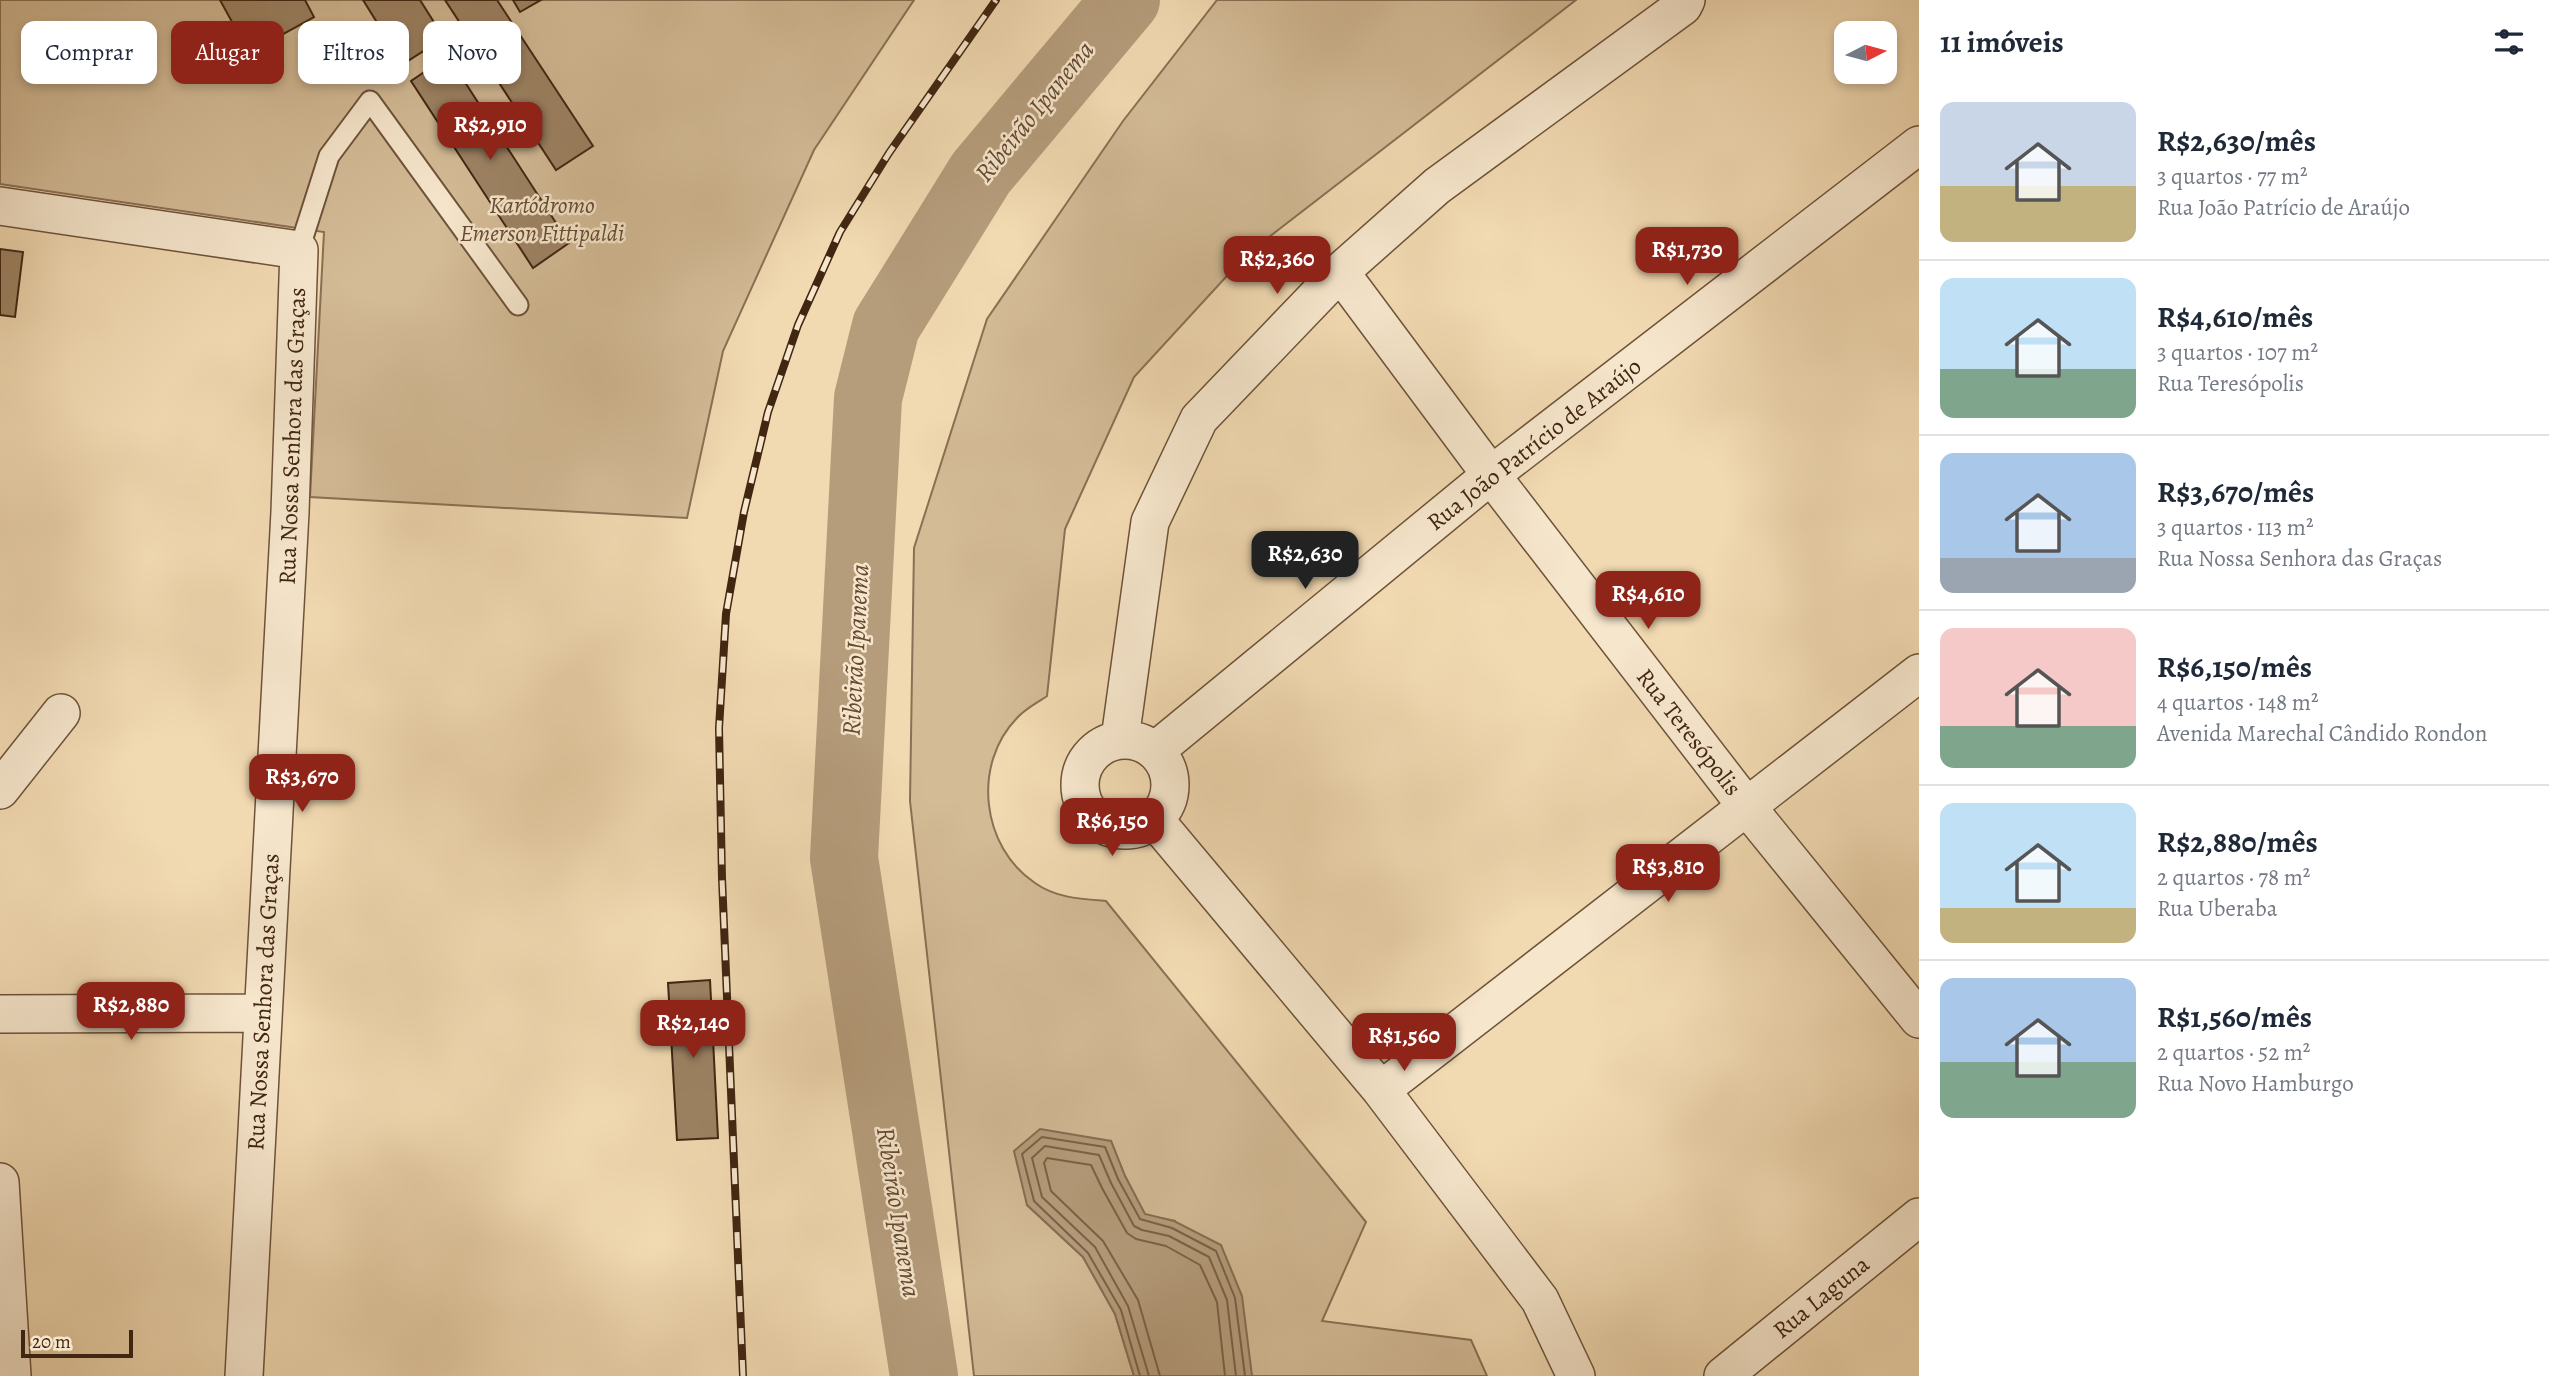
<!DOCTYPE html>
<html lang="pt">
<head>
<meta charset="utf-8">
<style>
  body { margin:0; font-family:Alegreya,serif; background:#f6f6f7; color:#1f2937; height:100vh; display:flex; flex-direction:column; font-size:26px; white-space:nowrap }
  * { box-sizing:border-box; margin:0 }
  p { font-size:23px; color:#747a83 }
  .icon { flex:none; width:38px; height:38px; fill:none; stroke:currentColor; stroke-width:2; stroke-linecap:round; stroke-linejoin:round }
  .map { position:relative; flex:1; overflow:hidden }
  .panel { display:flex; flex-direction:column; background:#fff; width:630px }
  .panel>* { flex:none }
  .guide { position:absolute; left:21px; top:21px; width:665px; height:63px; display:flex; gap:14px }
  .needle { width:46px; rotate:84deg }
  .controls { position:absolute; left:1834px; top:21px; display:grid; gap:14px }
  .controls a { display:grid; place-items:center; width:63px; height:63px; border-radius:14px; background:#fff; box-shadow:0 4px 10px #0003; font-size:35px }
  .scale { position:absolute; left:21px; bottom:18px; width:112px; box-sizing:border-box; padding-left:7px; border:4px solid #412611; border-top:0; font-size:19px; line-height:24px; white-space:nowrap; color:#412611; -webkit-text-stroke:5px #f6e6cc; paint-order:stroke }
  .price { position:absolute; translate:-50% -60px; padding:0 16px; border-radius:14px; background:#8f2418; color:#fff; font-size:23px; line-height:46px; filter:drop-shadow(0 2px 4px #0008) }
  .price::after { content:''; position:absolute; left:50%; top:42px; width:21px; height:16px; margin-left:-10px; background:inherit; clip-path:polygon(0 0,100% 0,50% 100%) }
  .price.on { background:#222; color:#fff }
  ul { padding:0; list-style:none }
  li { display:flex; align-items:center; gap:21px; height:175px; padding:0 21px }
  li+li { border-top:2px solid #e0e1e3 }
  li span { display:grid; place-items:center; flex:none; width:196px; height:140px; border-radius:14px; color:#555 }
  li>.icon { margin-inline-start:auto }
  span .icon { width:84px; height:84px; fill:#fffc; stroke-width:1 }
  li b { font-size:30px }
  h2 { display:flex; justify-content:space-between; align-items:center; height:84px; padding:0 21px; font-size:30px }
  .tag { padding:0 24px; border-radius:14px; background:#fff; box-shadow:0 4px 10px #0003; font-size:24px; line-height:63px }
  .tag.on { background:#8f2418; color:#fff }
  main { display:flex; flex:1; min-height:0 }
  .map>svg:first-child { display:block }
</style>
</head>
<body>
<main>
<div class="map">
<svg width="1919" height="1376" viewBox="0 0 1919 1376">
  <rect width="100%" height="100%" fill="#f1d9b1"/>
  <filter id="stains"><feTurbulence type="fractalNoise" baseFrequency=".00286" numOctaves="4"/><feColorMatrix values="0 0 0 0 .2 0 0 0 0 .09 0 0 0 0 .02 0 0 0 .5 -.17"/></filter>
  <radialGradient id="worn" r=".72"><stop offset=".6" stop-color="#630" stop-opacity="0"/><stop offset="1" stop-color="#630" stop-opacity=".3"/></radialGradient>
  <path fill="#d3bb96" stroke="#8a7054" stroke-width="2" d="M0 0H914L814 150 723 351 687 518 310 497 324 232 0 184Z
    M1217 0H1576L1247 254 1134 377 1065 529 1047 696C1037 703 1025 709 1017 718 972 764 981 847 1035 883 1056 898 1081 899 1106 901L1366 1222 1322 1321 1471 1340 1487 1376H1252L1175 1221 1145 1215 1125 1176 1111 1141 1027 1205 1083 1257 1115 1314 1134 1376H974L910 801 914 548 987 319 1123 121Z"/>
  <path fill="#b59c7b" stroke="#876d51" stroke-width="2" d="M1040 1129 1111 1141 1125 1176 1145 1214 1174 1221 1221 1245 1242 1296 1252 1376H1134L1115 1314 1083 1257 1027 1205 1014 1151Z"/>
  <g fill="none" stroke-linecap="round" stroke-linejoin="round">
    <path stroke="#7b6146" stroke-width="2" d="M1140 1376 1121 1310 1088 1253 1034 1201 1022 1154 1042 1137 1105 1147 1118 1179 1140 1219 1172 1228 1216 1251 1235 1298 1245 1376
      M1149 1376 1128 1306 1095 1247 1042 1197 1032 1158 1045 1146 1099 1155 1111 1183 1134 1226 1142 1230 1169 1236 1209 1257 1227 1300 1236 1376
      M1160 1376 1138 1300 1103 1241 1051 1191 1044 1163 1047 1158 1091 1165 1102 1188 1127 1233 1136 1239 1166 1246 1200 1265 1217 1302 1225 1376"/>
    <path stroke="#b59c7b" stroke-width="68" d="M924 1376 844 858 868 398 886 326 981 173 1126 0"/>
  </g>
  <path fill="#9d8364" stroke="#412611" stroke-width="2" d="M220 0H305L314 17 249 53Z
    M363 0H420L444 38 403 64Z
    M445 0H497L593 146 556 170Z
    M513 0H541L520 12Z
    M448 56 569 243 533 268 411 81Z
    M0 249 23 252 15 317 0 315Z
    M710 980 718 1138 677 1140 668 983Z"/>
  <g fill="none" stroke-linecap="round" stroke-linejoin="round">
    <defs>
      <path id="lane" d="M299 250 329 156 370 101 518 305"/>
      <path id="street" d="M0 206 299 250 290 512 244 1376
        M1340 272 1491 475 1747 807 1919 1019
        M1120 739 1150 522 1199 419 1340 272 1437 186 1683 6 1686 0
        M1080 785a45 45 0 1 1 90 0a45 45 0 1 1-90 0Z
        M1155 751 1491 475 1919 145
        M0 790 61 713
        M1155 820 1381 1090 1540 1300 1576 1376
        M0 1014 262 1013
        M1381 1090 1919 673
        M0 1182 12 1376
        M1723 1376 1919 1217"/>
    </defs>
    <use href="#lane" stroke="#6d5339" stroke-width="23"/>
    <use href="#street" stroke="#6d5339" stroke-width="40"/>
    <use href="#lane" stroke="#f6e6cc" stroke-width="19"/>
    <use href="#street" stroke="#f6e6cc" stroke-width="37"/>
    <defs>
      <path id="rail" d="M743 1376 722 878 719 728 726 614 744 512 768 412 798 325 840 232 889 153 996 0"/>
    </defs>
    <use href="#rail" stroke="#412611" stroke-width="8"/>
    <use href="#rail" stroke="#f6e6cc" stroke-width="5" stroke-dasharray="16" stroke-linecap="butt"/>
  </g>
  <g text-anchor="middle" stroke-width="5" stroke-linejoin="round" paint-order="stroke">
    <g font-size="24" font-style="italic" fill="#664b32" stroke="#f6e6cc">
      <text x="542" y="213">Kartódromo<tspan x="542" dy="28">Emerson Fittipaldi</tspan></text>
    </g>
    <g font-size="24" fill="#412611" stroke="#f6e6cc">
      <text transform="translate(292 436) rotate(-88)" y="8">Rua Nossa Senhora das Graças</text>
      <text transform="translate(1534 444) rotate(-38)" y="8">Rua João Patrício de Araújo</text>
      <text transform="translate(1689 732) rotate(52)" y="8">Rua Teresópolis</text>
      <text transform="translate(263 1002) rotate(-87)" y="8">Rua Nossa Senhora das Graças</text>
      <text transform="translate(1821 1297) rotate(-39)" y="8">Rua Laguna</text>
    </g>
    <g font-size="26" font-style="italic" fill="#644931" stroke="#f6e6cc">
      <text transform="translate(1034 111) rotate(-51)" y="9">Ribeirão Ipanema</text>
      <text transform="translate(855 650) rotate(-87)" y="9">Ribeirão Ipanema</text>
      <text transform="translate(899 1212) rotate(81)" y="9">Ribeirão Ipanema</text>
    </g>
  </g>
  <rect width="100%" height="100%" filter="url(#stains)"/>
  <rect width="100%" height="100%" fill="url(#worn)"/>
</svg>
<div class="controls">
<a><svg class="needle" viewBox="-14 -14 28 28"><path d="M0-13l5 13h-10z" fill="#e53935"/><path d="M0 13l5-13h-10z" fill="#747a83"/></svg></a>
</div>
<div class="scale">20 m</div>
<b class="price" style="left:490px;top:162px">R$2,910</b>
<b class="price" style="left:1687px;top:287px">R$1,730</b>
<b class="price" style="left:1277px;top:296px">R$2,360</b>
<b class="price on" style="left:1305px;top:591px">R$2,630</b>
<b class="price" style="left:1648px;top:631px">R$4,610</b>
<b class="price" style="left:302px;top:814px">R$3,670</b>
<b class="price" style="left:1112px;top:858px">R$6,150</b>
<b class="price" style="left:1668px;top:904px">R$3,810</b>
<b class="price" style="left:131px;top:1042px">R$2,880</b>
<b class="price" style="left:693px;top:1060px">R$2,140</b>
<b class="price" style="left:1404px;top:1073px">R$1,560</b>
<div class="guide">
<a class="tag">Comprar</a>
<a class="tag on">Alugar</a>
<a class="tag">Filtros</a>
<a class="tag">Novo</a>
</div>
</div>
<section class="panel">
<h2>11 imóveis<svg class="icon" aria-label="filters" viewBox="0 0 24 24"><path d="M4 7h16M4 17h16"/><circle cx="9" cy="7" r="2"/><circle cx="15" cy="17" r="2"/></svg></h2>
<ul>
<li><span style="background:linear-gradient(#c9d6e8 60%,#c2b280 0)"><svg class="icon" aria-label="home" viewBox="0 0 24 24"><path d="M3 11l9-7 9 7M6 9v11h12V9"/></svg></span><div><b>R$2,630/mês</b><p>3 quartos · 77 m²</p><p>Rua João Patrício de Araújo</p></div></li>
<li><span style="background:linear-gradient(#bfe0f5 65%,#7fa58c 0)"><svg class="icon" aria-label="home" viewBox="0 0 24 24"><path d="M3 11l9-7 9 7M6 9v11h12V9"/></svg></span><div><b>R$4,610/mês</b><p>3 quartos · 107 m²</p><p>Rua Teresópolis</p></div></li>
<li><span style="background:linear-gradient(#a9c7e8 75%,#9aa5b1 0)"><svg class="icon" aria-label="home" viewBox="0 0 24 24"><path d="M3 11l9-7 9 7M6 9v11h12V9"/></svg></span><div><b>R$3,670/mês</b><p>3 quartos · 113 m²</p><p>Rua Nossa Senhora das Graças</p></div></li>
<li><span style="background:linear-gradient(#f6c9c9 70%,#7fa58c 0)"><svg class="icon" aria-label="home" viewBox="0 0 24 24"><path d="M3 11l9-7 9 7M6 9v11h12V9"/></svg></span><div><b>R$6,150/mês</b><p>4 quartos · 148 m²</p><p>Avenida Marechal Cândido Rondon</p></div></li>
<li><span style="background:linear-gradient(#bfe0f5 75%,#c2b280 0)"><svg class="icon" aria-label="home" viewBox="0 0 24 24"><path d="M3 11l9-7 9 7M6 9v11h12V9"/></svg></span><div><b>R$2,880/mês</b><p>2 quartos · 78 m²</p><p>Rua Uberaba</p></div></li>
<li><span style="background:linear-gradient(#a9c7e8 60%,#7fa58c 0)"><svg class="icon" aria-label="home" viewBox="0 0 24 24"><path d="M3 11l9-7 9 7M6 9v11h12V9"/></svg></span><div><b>R$1,560/mês</b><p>2 quartos · 52 m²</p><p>Rua Novo Hamburgo</p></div></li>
</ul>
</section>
</main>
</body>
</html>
